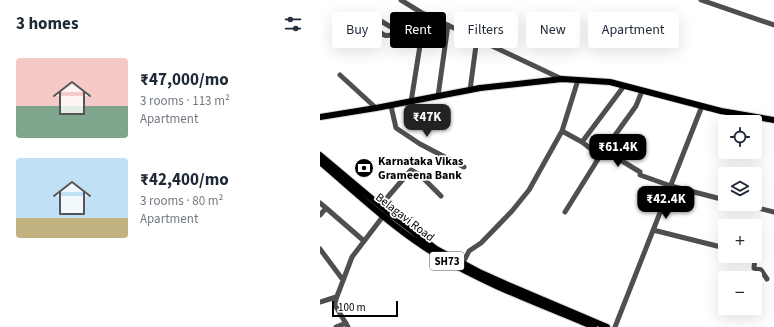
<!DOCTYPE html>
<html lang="en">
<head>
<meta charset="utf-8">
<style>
  body { margin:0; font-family:"Source Sans 3",sans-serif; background:#f6f6f7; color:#1f2937; height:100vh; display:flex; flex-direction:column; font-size:15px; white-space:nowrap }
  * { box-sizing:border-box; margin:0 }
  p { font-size:13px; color:#747a83 }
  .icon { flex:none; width:22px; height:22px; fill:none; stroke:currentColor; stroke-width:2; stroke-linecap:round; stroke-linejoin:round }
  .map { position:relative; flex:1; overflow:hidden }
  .side { display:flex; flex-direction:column; background:#fff; width:320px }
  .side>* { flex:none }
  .top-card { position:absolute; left:12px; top:12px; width:380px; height:36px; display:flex; gap:8px }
  .buttons { position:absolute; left:398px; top:115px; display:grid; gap:8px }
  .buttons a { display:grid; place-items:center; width:44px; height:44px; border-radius:4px; background:#fff; box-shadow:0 4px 16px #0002; font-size:20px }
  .scale { position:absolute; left:12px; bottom:10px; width:66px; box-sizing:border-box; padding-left:4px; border:2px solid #000; border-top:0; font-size:11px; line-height:14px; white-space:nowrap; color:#000; -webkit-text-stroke:3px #fff; paint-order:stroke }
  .price { position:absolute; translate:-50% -34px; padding:0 9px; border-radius:8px; background:#000; color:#fff; font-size:13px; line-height:26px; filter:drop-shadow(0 1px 2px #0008) }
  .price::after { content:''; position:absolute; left:50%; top:24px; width:12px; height:9px; margin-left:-6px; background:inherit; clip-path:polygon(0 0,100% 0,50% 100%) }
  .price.current { background:#222; color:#fff }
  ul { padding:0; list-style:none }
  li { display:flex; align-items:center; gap:12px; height:100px; padding:0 16px }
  li span { display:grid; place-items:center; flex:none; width:112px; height:80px; border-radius:4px; color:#555 }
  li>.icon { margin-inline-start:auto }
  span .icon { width:48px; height:48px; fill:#fffc; stroke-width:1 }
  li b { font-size:17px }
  h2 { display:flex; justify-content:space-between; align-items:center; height:48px; padding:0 16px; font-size:17px }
  .pill { padding:0 14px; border-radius:4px; background:#fff; box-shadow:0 4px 16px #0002; font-size:14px; line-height:36px }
  .pill.current { background:#000; color:#fff }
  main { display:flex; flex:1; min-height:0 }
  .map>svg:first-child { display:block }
</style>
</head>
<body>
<main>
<section class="side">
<h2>3 homes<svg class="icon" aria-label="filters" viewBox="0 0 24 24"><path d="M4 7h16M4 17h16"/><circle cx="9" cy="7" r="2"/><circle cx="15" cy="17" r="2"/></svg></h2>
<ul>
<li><span style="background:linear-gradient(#f6c9c9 60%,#7fa58c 0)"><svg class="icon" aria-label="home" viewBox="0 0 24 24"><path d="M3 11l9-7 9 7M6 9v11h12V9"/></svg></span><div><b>₹47,000/mo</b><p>3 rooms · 113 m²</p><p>Apartment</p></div></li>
<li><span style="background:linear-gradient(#bfe0f5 75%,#c2b280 0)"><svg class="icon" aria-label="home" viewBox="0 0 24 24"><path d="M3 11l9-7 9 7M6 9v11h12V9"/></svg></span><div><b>₹42,400/mo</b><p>3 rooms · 80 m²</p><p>Apartment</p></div></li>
</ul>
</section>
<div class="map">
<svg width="454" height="327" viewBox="0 0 454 327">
  <rect width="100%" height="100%" fill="#fff"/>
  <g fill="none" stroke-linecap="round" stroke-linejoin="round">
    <defs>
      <path id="major" d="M0 117 56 108 160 88 242 79 290 82 401 111 454 120
        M0 155 69 213 116 249 159 272 188 285 287 327
        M0 162C39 195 77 232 122 258 169 286 223 305 274 327"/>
    </defs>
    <use href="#major" stroke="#dbdbdb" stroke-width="8"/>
    <path stroke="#4f4f4f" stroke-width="5" d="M81 0 102 13 242 79
      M381 0 454 25
      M59 20 100 44
      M54 26C63 36 66 39 79 31
      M20 75 56 108
      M150 90 157 38
      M118 96 128 25
      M91 102 105 14
      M71 106 76 128 100 144 144 167
      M242 131 262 142 280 156
      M262 142 304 86
      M284 150 320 172
      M320 175 351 186 405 200
      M0 203 6 208 0 215
      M422 204 454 212
      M60 206 91 170 100 175 121 196
      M6 208 44 241
      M245 212 280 156 316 106 322 91
      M333 230 405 248
      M0 249 23 280
      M433 256 435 258 434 268 441 270 447 279
      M143 263 149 251 161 243 192 211 209 190 242 131 258 80
      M0 302 16 297
      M16 327 26 323
      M28 327 15 305 16 299 32 257 64 215
      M295 327 382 106"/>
    <use href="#major" stroke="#000" stroke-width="6"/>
  </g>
  <defs>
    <symbol id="bank-disc" viewBox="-11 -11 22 22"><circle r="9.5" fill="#000" stroke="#fff"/><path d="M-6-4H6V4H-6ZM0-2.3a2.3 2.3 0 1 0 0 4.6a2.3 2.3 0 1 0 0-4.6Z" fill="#fff"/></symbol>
  </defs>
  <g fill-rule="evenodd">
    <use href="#bank-disc" x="33" y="157" width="22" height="22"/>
  </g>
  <g text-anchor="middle" stroke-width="3.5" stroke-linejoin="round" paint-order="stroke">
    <rect fill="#fff" stroke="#4c4c4c" stroke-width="1" x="110" y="252" width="34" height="18" rx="3"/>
    <g font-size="11" font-weight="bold" fill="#000">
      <text x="127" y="265">SH73</text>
    </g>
    <g font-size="12" font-weight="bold" fill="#000" stroke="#fff" text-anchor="start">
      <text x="58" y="165">Karnataka Vikas<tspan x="58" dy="14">Grameena Bank</tspan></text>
    </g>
    <g font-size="12" fill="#000" stroke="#fff">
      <text transform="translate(85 217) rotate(38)" y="4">Belagavi Road</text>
    </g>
  </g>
</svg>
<div class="buttons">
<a><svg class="icon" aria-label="locate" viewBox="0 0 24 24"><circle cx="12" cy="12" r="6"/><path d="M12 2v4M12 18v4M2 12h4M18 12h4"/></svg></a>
<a><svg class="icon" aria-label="layers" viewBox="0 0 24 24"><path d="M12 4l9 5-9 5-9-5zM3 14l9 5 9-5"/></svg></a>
<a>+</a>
<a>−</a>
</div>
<div class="scale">100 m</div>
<b class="price current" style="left:107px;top:138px">₹47K</b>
<b class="price" style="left:298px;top:168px">₹61.4K</b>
<b class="price" style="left:346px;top:220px">₹42.4K</b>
<div class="top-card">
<a class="pill">Buy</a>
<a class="pill current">Rent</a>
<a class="pill">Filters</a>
<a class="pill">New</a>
<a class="pill">Apartment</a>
</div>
</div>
</main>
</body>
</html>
